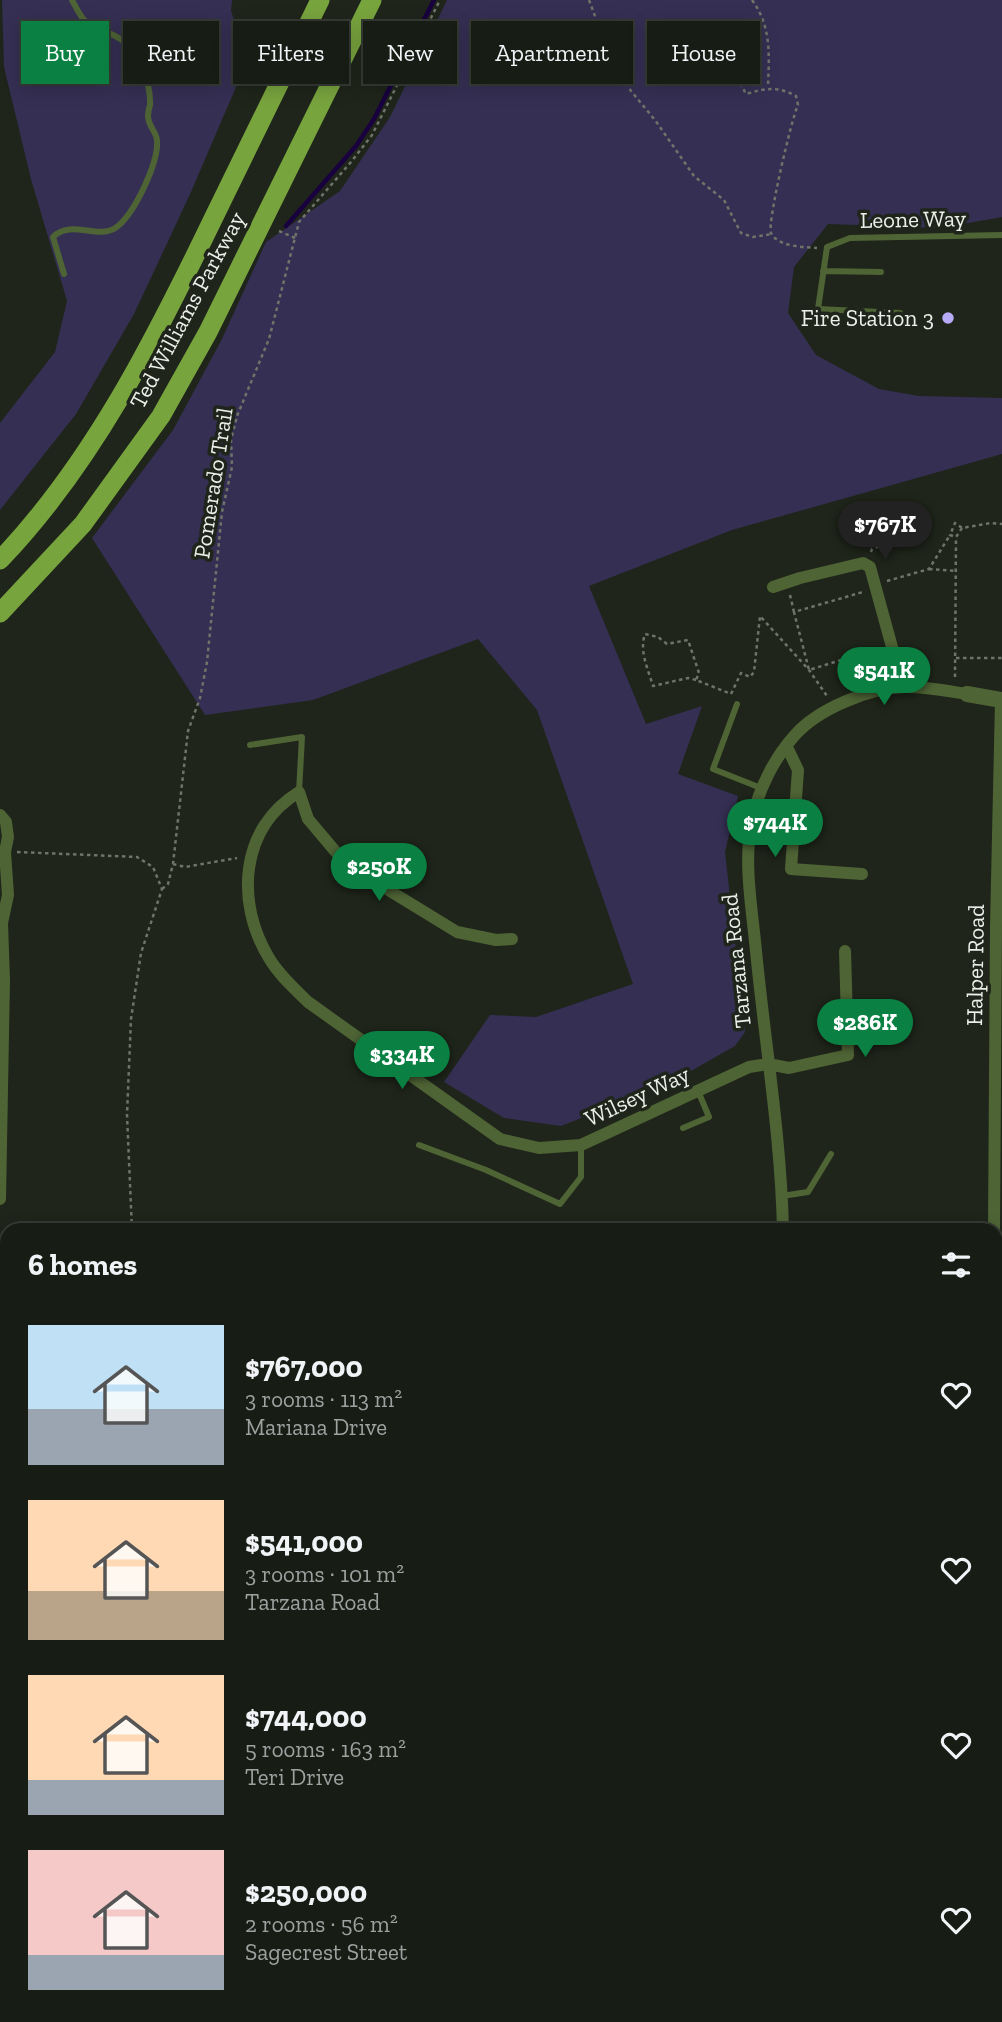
<!DOCTYPE html>
<html lang="en">
<head>
<meta charset="utf-8">
<style>
  body { margin:0; font-family:"Zilla Slab",serif; background:#20251d; color:#f1f3f6; height:100vh; display:flex; flex-direction:column; font-size:26px; white-space:nowrap }
  * { box-sizing:border-box; margin:0 }
  p { font-size:23px; color:#9ea1a0 }
  .icon { flex:none; width:38px; height:38px; fill:none; stroke:currentColor; stroke-width:2; stroke-linecap:round; stroke-linejoin:round }
  .map { position:relative; flex:1; overflow:hidden }
  .details { position:absolute; left:0px; top:1223px; width:1003px; height:800px; display:flex; flex-direction:column; background:#171c14; border-radius:21px 21px 0 0; box-shadow:0 4px 18px #0003,0 0 0 2px #363a34 }
  .details>* { flex:none }
  .top-card { position:absolute; left:21px; top:21px; width:961px; height:63px; display:flex; gap:14px }
  .price { position:absolute; translate:-50% -60px; padding:0 16px; border-radius:24px; background:#0b8043; color:#fff; font-size:23px; line-height:46px; filter:drop-shadow(0 2px 4px #0008) }
  .price::after { content:''; position:absolute; left:50%; top:42px; width:21px; height:16px; margin-left:-10px; background:inherit; clip-path:polygon(0 0,100% 0,50% 100%) }
  .price.selected { background:#222; color:#fff }
  ul { padding:0; list-style:none }
  li { display:flex; align-items:center; gap:21px; height:175px; padding:0 28px }
  li span { display:grid; place-items:center; flex:none; width:196px; height:140px; border-radius:0px; color:#555 }
  li>.icon { margin-inline-start:auto }
  span .icon { width:84px; height:84px; fill:#fffc; stroke-width:1 }
  li b { font-size:30px }
  h2 { display:flex; justify-content:space-between; align-items:center; height:84px; padding:0 28px; font-size:30px }
  .pill { padding:0 24px; border-radius:0px; background:#171c14; box-shadow:0 4px 18px #0003,0 0 0 2px #363a34; font-size:24px; line-height:63px }
  .pill.selected { background:#0b8043; color:#fff }
  .map>svg:first-child { display:block }
</style>
</head>
<body>
<div class="map">
<svg width="1002" height="2022" viewBox="0 0 1002 2022">
  <rect width="100%" height="100%" fill="#1f251a"/>
  <path fill="#352f53" d="M2 0H232L231 11 248 59 191 192 134 314 76 414 0 510V423L55 352 67 301 31 179 4 67Z
    M447 0H1002V217L940 228 828 224 794 267 788 313 816 355 879 389 919 396 1002 398V454L732 530 589 586 646 724 702 706 678 774 738 796 725 852 745 1032 735 1046 668 1084 561 1126 504 1118 444 1082 490 1015 536 1017 633 984 537 710 478 639 313 700 205 715 92 538 173 430 221 341 266 242 340 191 390 117Z"/>
  <g fill="none" stroke-linecap="round" stroke-linejoin="round">
    <path stroke="#18013e" stroke-width="4.5" d="M286 226 356 146 374 119 434 0"/>
    <path stroke="#6f746a" stroke-width="2.5" stroke-dasharray="3.5 3.5" stroke-linecap="butt" d="M589 0 608 51 631 91 655 120 694 176 724 200 741 233 753 237 772 234
      M752 0C772 27 769 56 768 87
      M724 52 746 94C766 88 778 86 796 96L798 105C792 117 767 223 771 233 778 247 804 247 817 248
      M279 231 295 238
      M962 528 956 537 950 535 955 523 962 528 991 523 1002 524
      M877 539 884 537
      M879 546 886 544
      M871 552 872 549 879 546 873 522 881 519
      M929 569 956 571
      M887 581 929 569 950 535
      M790 595 794 612
      M956 658H1002
      M955 677 956 537
      M696 680 688 678 653 686C648 669 639 651 645 634L658 637 667 644 688 640 699 673 696 680 731 694 741 673 750 677 754 672 760 616 809 670 827 696
      M863 680 857 655 809 670 794 612 863 592
      M17 852 137 857 153 867 162 889 141 953 131 1019 127 1115 132 1230
      M173 864 185 867 237 858
      M162 889 168 884 173 864 188 731 200 698 207 662 222 512 232 467 231 440 237 416 269 339 299 222 351 162 372 135 440 0
      M0 1752 7 1758
      M109 2016 111 2022"/>
    <path stroke="#4e6435" stroke-width="6" d="M823 271 881 272
      M64 274 53 237C72 218 99 242 118 226 135 212 159 162 157 140 156 131 148 126 148 116 148 113 149 108 150 105 151 84 140 56 124 42 114 32 98 31 86 22 80 17 76 7 72 0
      M900 313 818 309 827 247 850 238 1002 235
      M737 704 713 769 761 788
      M250 745 302 737 299 792
      M683 1128 709 1117 698 1091
      M419 1145 486 1170 560 1204 581 1177V1145
      M782 1196 808 1192 831 1154"/>
    <path stroke="#4e6435" stroke-width="12" d="M773 587 800 578 863 563 870 567 903 687
      M787 747 798 770 791 869 862 874
      M0 815 6 822 8 837 5 852 8 895 2 923 4 980 0 1199
      M512 939 496 940 457 932 346 864 308 819 299 792C240 828 235 902 269 958 279 975 294 988 308 1002L500 1139 539 1148 581 1145 749 1067 768 1064 789 1068 848 1055 845 951
      M783 1230C781 1137 765 1044 756 951 752 908 743 862 752 819 759 789 774 758 795 735 818 709 869 688 904 687 924 686 947 691 967 694
      M994 1230 996 926 1001 700
      M996 1653H1002
      M192 2016 193 2022
      M988 2022V2016"/>
    <path stroke="#4e6435" stroke-width="16" d="M967 694 1002 700"/>
    <path stroke="#78a43e" stroke-width="19" d="M0 560C93 463 155 339 213 219 249 146 285 73 320 0
      M0 613 83 524 161 416 208 332 372 0"/>
  </g>
  <circle fill="#b7abf8" stroke="#1f251a" stroke-width="2.5" cx="948" cy="318" r="7"/>
  <g text-anchor="middle" stroke-width="7" stroke-linejoin="round" paint-order="stroke">
    <g font-size="23" fill="#ecf0e8" stroke="#1f251a">
      <text transform="translate(913 219) rotate(-1)" y="8">Leone Way</text>
      <text transform="translate(187 310) rotate(-62)" y="8">Ted Williams Parkway</text>
      <text transform="translate(213 483) rotate(-81)" y="8">Pomerado Trail</text>
      <text transform="translate(736 961) rotate(-96)" y="8">Tarzana Road</text>
      <text transform="translate(975 965) rotate(-89)" y="8">Halper Road</text>
      <text transform="translate(637 1096) rotate(-25)" y="8">Wilsey Way</text>
    </g>
    <g font-size="23" fill="#ecf0e8" stroke="#1f251a" text-anchor="end">
      <text x="934" y="326">Fire Station 3</text>
    </g>
  </g>
</svg>
<b class="price selected" style="left:885px;top:561px">$767K</b>
<b class="price" style="left:884px;top:707px">$541K</b>
<b class="price" style="left:775px;top:859px">$744K</b>
<b class="price" style="left:379px;top:903px">$250K</b>
<b class="price" style="left:865px;top:1059px">$286K</b>
<b class="price" style="left:402px;top:1091px">$334K</b>
<div class="top-card">
<a class="pill selected">Buy</a>
<a class="pill">Rent</a>
<a class="pill">Filters</a>
<a class="pill">New</a>
<a class="pill">Apartment</a>
<a class="pill">House</a>
</div>
<section class="details">
<h2>6 homes<svg class="icon" aria-label="filters" viewBox="0 0 24 24"><path d="M4 7h16M4 17h16"/><circle cx="9" cy="7" r="2"/><circle cx="15" cy="17" r="2"/></svg></h2>
<ul>
<li><span style="background:linear-gradient(#bfe0f5 60%,#9aa5b1 0)"><svg class="icon" aria-label="home" viewBox="0 0 24 24"><path d="M3 11l9-7 9 7M6 9v11h12V9"/></svg></span><div><b>$767,000</b><p>3 rooms · 113 m²</p><p>Mariana Drive</p></div><svg class="icon" aria-label="heart" viewBox="0 0 24 24"><path d="M12 20l-8-8c-3-5 5-10 8-4 3-6 11-1 8 4z"/></svg></li>
<li><span style="background:linear-gradient(#ffd9b3 65%,#b9a48a 0)"><svg class="icon" aria-label="home" viewBox="0 0 24 24"><path d="M3 11l9-7 9 7M6 9v11h12V9"/></svg></span><div><b>$541,000</b><p>3 rooms · 101 m²</p><p>Tarzana Road</p></div><svg class="icon" aria-label="heart" viewBox="0 0 24 24"><path d="M12 20l-8-8c-3-5 5-10 8-4 3-6 11-1 8 4z"/></svg></li>
<li><span style="background:linear-gradient(#ffd9b3 75%,#9aa5b1 0)"><svg class="icon" aria-label="home" viewBox="0 0 24 24"><path d="M3 11l9-7 9 7M6 9v11h12V9"/></svg></span><div><b>$744,000</b><p>5 rooms · 163 m²</p><p>Teri Drive</p></div><svg class="icon" aria-label="heart" viewBox="0 0 24 24"><path d="M12 20l-8-8c-3-5 5-10 8-4 3-6 11-1 8 4z"/></svg></li>
<li><span style="background:linear-gradient(#f6c9c9 75%,#9aa5b1 0)"><svg class="icon" aria-label="home" viewBox="0 0 24 24"><path d="M3 11l9-7 9 7M6 9v11h12V9"/></svg></span><div><b>$250,000</b><p>2 rooms · 56 m²</p><p>Sagecrest Street</p></div><svg class="icon" aria-label="heart" viewBox="0 0 24 24"><path d="M12 20l-8-8c-3-5 5-10 8-4 3-6 11-1 8 4z"/></svg></li>
</ul>
</section>
</div>
</body>
</html>
